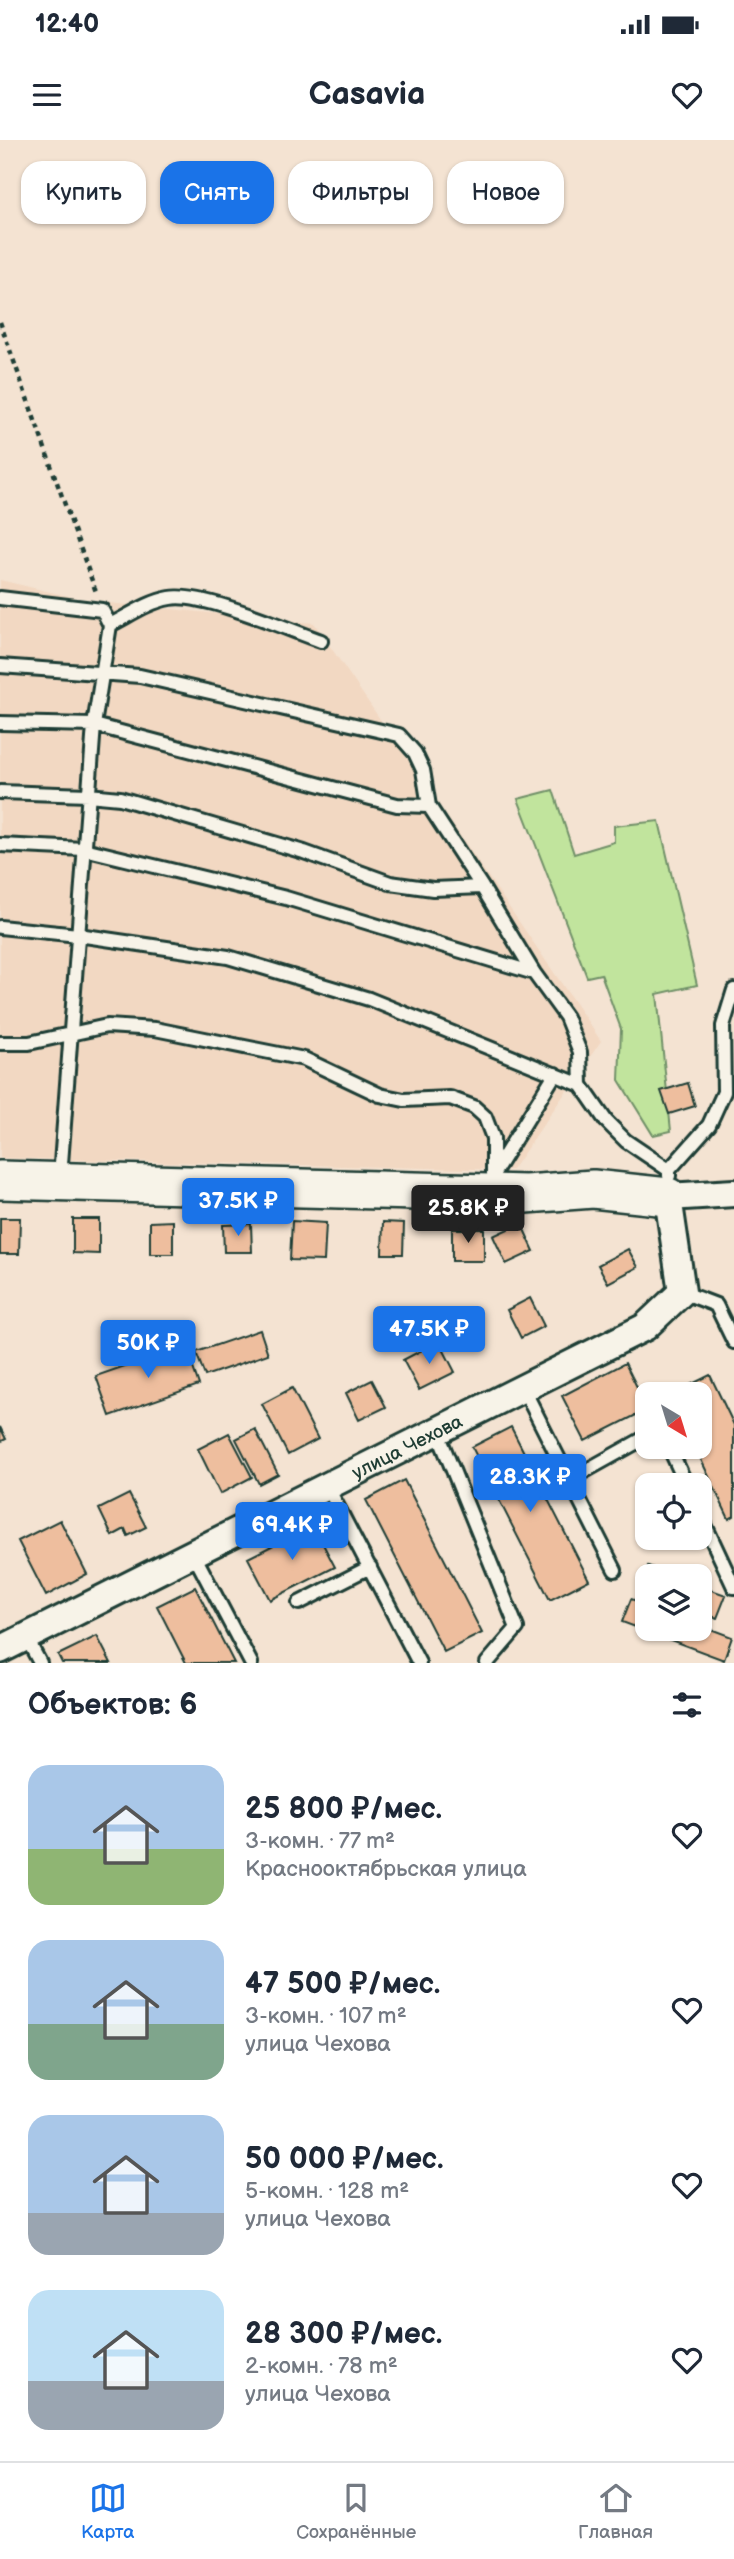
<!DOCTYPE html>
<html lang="ru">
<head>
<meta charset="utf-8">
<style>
  body { margin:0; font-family:"Balsamiq Sans",sans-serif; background:#f2f2f3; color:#1f2937; height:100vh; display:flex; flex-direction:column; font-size:26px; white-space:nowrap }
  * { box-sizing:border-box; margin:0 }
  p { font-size:23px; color:#747a83 }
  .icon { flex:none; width:38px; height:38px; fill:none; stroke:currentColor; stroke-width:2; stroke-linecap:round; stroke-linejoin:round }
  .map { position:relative; height:1523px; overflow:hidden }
  .panel { display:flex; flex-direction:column; background:#fff; flex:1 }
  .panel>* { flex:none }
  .guide { position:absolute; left:21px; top:21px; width:693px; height:63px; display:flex; gap:14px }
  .needle { width:46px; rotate:142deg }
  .tools { position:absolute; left:635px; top:1242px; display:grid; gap:14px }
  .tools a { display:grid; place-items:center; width:77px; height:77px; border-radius:14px; background:#fff; box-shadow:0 2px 5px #0004; font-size:35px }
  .price { position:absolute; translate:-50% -60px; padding:0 16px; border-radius:7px; background:#1a73e8; color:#fff; font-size:23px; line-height:46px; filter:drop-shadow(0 2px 4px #0008) }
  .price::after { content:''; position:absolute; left:50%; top:42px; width:21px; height:16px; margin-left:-10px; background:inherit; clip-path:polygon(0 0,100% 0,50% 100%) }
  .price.current { background:#222; color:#fff }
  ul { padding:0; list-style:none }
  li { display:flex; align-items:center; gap:21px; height:175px; padding:0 28px }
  li span { display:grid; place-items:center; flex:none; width:196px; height:140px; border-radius:21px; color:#555 }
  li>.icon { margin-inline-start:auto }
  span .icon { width:84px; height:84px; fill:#fffc; stroke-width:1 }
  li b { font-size:30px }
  h2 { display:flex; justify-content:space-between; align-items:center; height:84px; padding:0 28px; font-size:30px }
  .pill { padding:0 24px; border-radius:21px; background:#fff; box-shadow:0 2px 5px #0004; font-size:24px; line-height:63px }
  .pill.current { background:#1a73e8; color:#fff }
  .status { display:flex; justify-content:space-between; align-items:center; height:49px; padding:0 35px; background:#fff; direction:ltr }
  .status svg { height:19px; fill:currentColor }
  header { display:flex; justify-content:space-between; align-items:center; height:91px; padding:0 28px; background:#fff; font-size:32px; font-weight:700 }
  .tab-bar { display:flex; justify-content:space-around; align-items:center; height:98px; border-top:2px solid #e0e1e3; background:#fff; font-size:19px; color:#747a83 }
  .tab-bar a { display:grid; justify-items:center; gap:4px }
  .tab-bar .current { color:#1a73e8 }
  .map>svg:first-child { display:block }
</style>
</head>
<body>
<div class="status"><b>12:40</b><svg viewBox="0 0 49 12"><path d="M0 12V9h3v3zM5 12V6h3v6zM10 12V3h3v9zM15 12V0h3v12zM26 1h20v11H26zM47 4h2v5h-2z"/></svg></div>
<header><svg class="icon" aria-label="menu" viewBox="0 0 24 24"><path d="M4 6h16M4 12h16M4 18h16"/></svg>Casavia<svg class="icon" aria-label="heart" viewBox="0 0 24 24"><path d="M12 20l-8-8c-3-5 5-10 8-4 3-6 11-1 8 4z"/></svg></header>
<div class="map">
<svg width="734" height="1523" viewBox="0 0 734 1523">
  <rect width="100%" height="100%" fill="#f4e3d2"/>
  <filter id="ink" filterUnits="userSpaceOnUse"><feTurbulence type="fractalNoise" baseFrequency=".0143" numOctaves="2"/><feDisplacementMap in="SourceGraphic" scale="14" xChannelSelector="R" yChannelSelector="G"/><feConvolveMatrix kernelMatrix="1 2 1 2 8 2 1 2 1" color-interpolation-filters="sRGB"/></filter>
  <g filter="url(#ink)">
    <path fill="#f2d8c2" d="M0 440 88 461 314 483 601 901 512 1030 0 1018Z"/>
    <path fill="#c1e49d" stroke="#709068" stroke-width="2" d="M553 650 574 714 614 702V686L659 681 697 845 657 854 671 991 653 995 619 940 621 889 601 834 587 837 518 659Z"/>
    <path fill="#eebe9e" stroke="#1f3d34" stroke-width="2" d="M688 943 695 966 669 974 661 951Z
      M0 1078H20L19 1114H0Z
      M73 1079H99V1114L73 1113Z
      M173 1081V1114H150V1082Z
      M292 1081 326 1083 324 1121 290 1120Z
      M383 1082 404 1083 403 1114H382Z
      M521 1083 534 1111 506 1124 493 1096Z
      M251 1084 252 1112H224L223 1085Z
      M452 1089H484V1121H452Z
      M628 1109 638 1127 608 1143 598 1125Z
      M530 1158 544 1186 521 1198 507 1170Z
      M260 1190 268 1214 205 1236 196 1212Z
      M439 1201 455 1232 419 1250 403 1220Z
      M185 1205 199 1245 110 1276 96 1236Z
      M625 1223 648 1269 585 1301 562 1256Z
      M710 1235 734 1285V1376L729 1379 695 1307H700V1255H670Z
      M372 1240 386 1267 359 1280 346 1253Z
      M292 1248 318 1299 288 1315 262 1264Z
      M0 1287 6 1299 0 1302Z
      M511 1287 589 1440 550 1460 472 1307Z
      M255 1289 278 1334 259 1344 236 1299Z
      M229 1293 252 1337 220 1354 198 1309Z
      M404 1340 482 1493 444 1512 366 1360Z
      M129 1354 146 1387 128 1396 125 1389 112 1396 99 1369Z
      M60 1380 87 1434 46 1456 18 1401Z
      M313 1385 335 1427 270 1460 248 1418Z
      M648 1426 676 1437H648V1452L639 1449Z
      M700 1446 726 1455 717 1478 700 1472Z
      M195 1447 234 1523H186L157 1466Z
      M631 1459 648 1465V1489H700V1485L732 1497 724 1520 622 1482Z
      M97 1496 111 1523H62L58 1515Z"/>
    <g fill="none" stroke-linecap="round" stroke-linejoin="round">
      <defs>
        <path id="lane" d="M0 458 102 470 110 485 94 585 60 1037
          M110 485C130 475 148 462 170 458 202 452 287 489 321 501
          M0 526 140 536 399 595 415 613 423 630 429 666 482 747 534 833 566 877 580 912 581 945
          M0 583 94 585 397 665 429 666
          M0 652 88 655 120 658 304 712 390 743 433 749 482 747
          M0 705 84 709 286 758 534 833
          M0 787 78 795 228 817 369 859 581 945 606 981 626 1001 669 1030
          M0 903H29L107 886 155 889 304 919 380 955 404 960 450 958 474 967 485 977 493 998V1034
          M494 1033 555 934
          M669 1036V1030L709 985 724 952 723 886 734 850
          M682 1152 716 1165 734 1202
          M523 1248 615 1430
          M437 1291 517 1488 487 1523
          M669 1307 687 1346
          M569 1340 648 1296
          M327 1346 419 1523
          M700 1374 734 1447
          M193 1413 251 1523
          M299 1463 370 1427
          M26 1497 40 1523"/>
        <g id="street">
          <path id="s1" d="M0 1510 645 1187 682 1152 668 1057 734 1053"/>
        </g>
        <path id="secondary" d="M0 1040 526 1054 593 1049 668 1057"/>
      </defs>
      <use href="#lane" stroke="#1f3d34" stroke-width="18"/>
      <use href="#street" stroke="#1f3d34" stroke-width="32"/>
      <use href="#secondary" stroke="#1f3d34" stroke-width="42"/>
      <path stroke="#1f3d34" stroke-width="4.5" stroke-dasharray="5 5" stroke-linecap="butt" d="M0 182 96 452"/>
      <use href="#lane" stroke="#f7f3e8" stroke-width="12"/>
      <use href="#street" stroke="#f7f3e8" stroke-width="26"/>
      <use href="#secondary" stroke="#f7f3e8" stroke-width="37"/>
    </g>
  </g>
  <g text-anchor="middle" stroke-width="7" stroke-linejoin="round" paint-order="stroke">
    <g font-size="19" fill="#1f3d34" stroke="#f7f3e8">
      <text dy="7" stroke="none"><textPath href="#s1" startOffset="455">улица Чехова</textPath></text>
    </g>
  </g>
</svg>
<div class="tools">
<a><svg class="needle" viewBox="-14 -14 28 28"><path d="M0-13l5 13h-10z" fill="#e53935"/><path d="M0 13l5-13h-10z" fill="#747a83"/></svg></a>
<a><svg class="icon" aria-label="locate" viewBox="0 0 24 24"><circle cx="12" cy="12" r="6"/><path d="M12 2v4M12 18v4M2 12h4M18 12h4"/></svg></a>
<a><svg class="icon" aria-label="layers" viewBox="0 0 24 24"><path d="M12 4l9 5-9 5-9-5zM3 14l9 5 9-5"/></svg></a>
</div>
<b class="price" style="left:238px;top:1098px">37.5K ₽</b>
<b class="price current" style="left:468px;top:1105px">25.8K ₽</b>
<b class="price" style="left:429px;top:1226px">47.5K ₽</b>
<b class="price" style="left:148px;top:1240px">50K ₽</b>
<b class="price" style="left:530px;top:1374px">28.3K ₽</b>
<b class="price" style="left:292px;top:1422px">69.4K ₽</b>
<div class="guide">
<a class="pill">Купить</a>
<a class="pill current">Снять</a>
<a class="pill">Фильтры</a>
<a class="pill">Новое</a>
</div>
</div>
<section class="panel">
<h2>Объектов: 6<svg class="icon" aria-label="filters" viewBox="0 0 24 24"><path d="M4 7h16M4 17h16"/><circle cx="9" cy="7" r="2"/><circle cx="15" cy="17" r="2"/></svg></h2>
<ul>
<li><span style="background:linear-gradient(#a9c7e8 60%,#8fb573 0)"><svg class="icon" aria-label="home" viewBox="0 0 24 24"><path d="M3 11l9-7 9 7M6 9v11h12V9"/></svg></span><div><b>25 800 ₽/мес.</b><p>3-комн. · 77 m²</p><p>Краснооктябрьская улица</p></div><svg class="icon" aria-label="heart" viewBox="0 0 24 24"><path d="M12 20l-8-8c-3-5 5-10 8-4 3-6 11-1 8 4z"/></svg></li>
<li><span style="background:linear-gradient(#a9c7e8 60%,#7fa58c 0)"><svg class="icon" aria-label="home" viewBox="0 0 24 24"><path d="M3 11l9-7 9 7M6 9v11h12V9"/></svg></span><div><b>47 500 ₽/мес.</b><p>3-комн. · 107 m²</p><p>улица Чехова</p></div><svg class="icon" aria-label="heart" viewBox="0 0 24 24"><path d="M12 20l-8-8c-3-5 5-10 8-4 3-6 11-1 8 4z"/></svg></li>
<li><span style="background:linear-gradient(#a9c7e8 70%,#9aa5b1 0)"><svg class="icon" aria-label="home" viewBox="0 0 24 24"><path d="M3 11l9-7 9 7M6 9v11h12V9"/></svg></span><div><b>50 000 ₽/мес.</b><p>5-комн. · 128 m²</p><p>улица Чехова</p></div><svg class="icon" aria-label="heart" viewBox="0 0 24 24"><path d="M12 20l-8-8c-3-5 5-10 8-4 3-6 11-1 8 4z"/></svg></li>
<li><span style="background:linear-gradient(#bfe0f5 65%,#9aa5b1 0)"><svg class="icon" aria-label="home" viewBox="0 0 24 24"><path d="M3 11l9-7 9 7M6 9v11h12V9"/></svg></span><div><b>28 300 ₽/мес.</b><p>2-комн. · 78 m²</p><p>улица Чехова</p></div><svg class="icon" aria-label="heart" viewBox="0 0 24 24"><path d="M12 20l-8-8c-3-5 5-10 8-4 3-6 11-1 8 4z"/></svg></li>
</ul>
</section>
<nav class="tab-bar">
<a class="current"><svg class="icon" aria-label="map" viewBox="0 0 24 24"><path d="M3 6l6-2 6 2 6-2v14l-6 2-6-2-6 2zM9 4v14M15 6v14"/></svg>Карта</a>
<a><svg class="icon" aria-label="saved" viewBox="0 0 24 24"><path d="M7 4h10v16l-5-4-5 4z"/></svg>Сохранённые</a>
<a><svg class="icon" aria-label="home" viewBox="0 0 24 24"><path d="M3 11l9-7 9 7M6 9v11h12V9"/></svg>Главная</a>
</nav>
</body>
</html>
